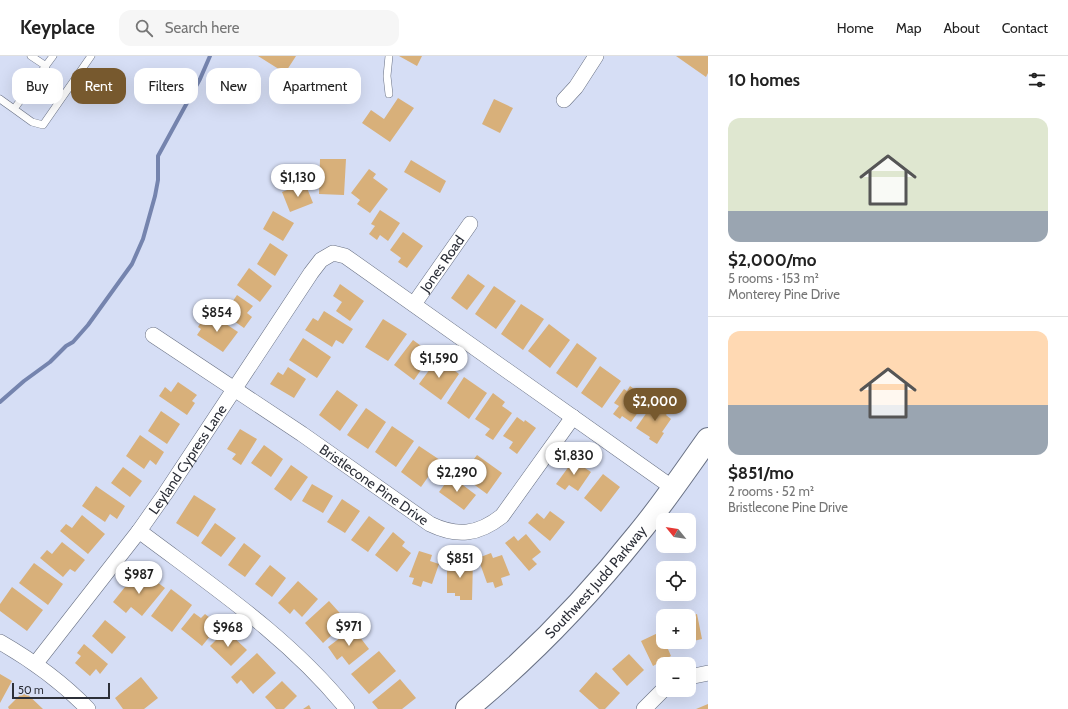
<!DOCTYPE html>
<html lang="en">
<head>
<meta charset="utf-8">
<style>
  body { margin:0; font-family:Cabin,sans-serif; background:#f6f6f6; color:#222; height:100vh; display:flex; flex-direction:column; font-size:15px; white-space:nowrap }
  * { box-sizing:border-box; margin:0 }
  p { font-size:13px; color:#767676 }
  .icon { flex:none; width:22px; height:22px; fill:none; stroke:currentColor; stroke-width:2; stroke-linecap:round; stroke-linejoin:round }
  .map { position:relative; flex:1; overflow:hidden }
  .side { display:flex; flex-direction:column; background:#fff; width:360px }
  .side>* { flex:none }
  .hud { position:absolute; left:12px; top:12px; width:380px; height:36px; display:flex; gap:8px }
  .needle { width:26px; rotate:300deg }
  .buttons { position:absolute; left:656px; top:457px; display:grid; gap:8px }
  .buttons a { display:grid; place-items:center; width:40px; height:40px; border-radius:8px; background:#fff; box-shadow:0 4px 16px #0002; font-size:20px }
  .scale { position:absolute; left:12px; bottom:10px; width:98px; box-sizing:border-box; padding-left:4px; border:2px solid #2c2f38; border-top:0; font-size:11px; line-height:14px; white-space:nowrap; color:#2c2f38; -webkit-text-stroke:3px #d6def5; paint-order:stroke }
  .price { position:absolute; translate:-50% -34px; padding:0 9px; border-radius:14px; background:#fff; color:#222; font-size:13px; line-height:26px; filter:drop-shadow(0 1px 2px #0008) }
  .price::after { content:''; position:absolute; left:50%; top:24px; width:12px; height:9px; margin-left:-6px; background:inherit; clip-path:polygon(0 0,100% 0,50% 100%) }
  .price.on { background:#77592e; color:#fff }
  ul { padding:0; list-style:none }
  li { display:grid; align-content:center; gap:8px; height:212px; padding:0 20px }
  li+li { border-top:1px solid #e0e0e0 }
  li span { display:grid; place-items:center; height:124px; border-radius:12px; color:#555 }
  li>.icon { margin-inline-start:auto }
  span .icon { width:72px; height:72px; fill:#fffc; stroke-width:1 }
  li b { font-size:17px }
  h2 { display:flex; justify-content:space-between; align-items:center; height:48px; padding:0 20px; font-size:17px }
  .tag { padding:0 14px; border-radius:12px; background:#fff; box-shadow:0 4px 16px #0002; font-size:14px; line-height:36px }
  .tag.on { background:#77592e; color:#fff }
  header { display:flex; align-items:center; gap:24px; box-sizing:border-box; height:56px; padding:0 20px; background:#fff; border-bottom:1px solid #e0e0e0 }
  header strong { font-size:19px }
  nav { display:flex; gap:22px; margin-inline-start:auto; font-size:14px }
  .search { width:280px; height:36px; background:#f6f6f6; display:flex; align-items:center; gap:10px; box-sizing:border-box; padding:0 14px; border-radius:12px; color:#767676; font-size:15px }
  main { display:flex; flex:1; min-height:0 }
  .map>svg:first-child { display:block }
</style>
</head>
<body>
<header>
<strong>Keyplace</strong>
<div class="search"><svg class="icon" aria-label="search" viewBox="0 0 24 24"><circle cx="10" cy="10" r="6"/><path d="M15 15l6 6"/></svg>Search here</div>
<nav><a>Home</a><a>Map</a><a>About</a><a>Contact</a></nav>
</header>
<main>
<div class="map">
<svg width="708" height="653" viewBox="0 0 708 653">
  <rect width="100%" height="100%" fill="#d6def5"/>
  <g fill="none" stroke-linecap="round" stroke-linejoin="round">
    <path stroke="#7584ae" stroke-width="4" d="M0 346 24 325 50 306 66 290 73 286 88 269 132 208 143 183 155 140 158 124V100L200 23 210 0"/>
  </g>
  <path fill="#d8b07a" d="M258 0H296L285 17Z
    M399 0H422L417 10Z
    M676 0H708V17L706 21Z
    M398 42 414 52 390 86 362 67 371 54 384 63Z
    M494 43 513 52 500 77 482 68Z
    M320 103H346L344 139 319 138Z
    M411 104 446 125 440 137 404 116Z
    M369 113 376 118 373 122 388 133 370 157 357 148 360 144 351 137Z
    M305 127 313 147 290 156 282 136Z
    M380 154 400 167 388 185 380 179 377 184 369 178 375 170 371 168Z
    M273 155 294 167 283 185 263 173Z
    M403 176 423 190 407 212 398 206 401 202 390 194Z
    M270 187 288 199 275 220 257 208Z
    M249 212 272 230 260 246 237 229Z
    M468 218 485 230 467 254 451 242Z
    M340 228 364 245 350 265 336 255 342 246 333 240Z
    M494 230 516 245 496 273 475 258Z
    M237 239 253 250 247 257 252 261 244 272 224 258Z
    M521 248 544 263 523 294 501 278Z
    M324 255 353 273 343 288 336 284 332 291 305 274 313 262 318 265Z
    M211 258 238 276 223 296 197 279 201 273 198 271 203 263 206 265Z
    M383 263 407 278 388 305 365 291Z
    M549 268 570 284 550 312 528 295Z
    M303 282 331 301 317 322 289 304Z
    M413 284 432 298 414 324 394 309Z
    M577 287 597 302 577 332 556 317Z
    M438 302 459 318 441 344 419 328Z
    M600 310 621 325 602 352 581 337Z
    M288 311 306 323 294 342 270 328 278 316 283 319Z
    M464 321 487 337 469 363 447 347Z
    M178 326 197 339 192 345 195 347 187 359 159 340 165 331 171 336Z
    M630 330 640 337 636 342 644 348 631 366 622 360 620 363 613 358 619 350 614 347 624 333 627 335Z
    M337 334 358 349 340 375 319 359Z
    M493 337 505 346 502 350 512 357 493 384 485 379 490 373 475 363Z
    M661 345 671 352 666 359 671 363 662 376 664 377 657 388 649 383 650 381 636 372 652 349 656 352Z
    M366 352 386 366 368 393 347 379Z
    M161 355 180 368 167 388 148 375Z
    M517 361 524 366 525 364 536 372 517 398 509 392 513 386 503 380Z
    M392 370 414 385 396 411 375 396Z
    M240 373 257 383 241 409 232 403 236 398 227 393Z
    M140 379 164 396 156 409 150 404 144 413 126 400Z
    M264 389 283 403 271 421 251 407Z
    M419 390 440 404 421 431 401 416Z
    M477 399 502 417 487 438 457 416 463 408 468 411Z
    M575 402 587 409 585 412 591 416 578 435 569 429 565 434 556 428Z
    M291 409 308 421 291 445 274 433Z
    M123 411 142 425 130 441 111 427Z
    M603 418 620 431 601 456 584 442Z
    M451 420 476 439 464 454 439 436Z
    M312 428 333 440 323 457 302 445Z
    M96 430 125 450 117 463 110 458 105 466 82 450Z
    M194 439 216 453 198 481 176 467Z
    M342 443 360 455 345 477 327 466Z
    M550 455 565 466 550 485 528 467 537 457 544 463Z
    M82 459 105 478 88 498 60 475 66 468 72 472Z
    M369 460 385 472 368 496 351 484Z
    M215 467 236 482 221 501 201 487Z
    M393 476 405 486 402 490 411 497 397 516 375 499Z
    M526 478 541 496 532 503 537 508 529 515 505 487 514 480 518 485Z
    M62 486 85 504 75 516 70 513 63 521 40 502 47 494 52 498Z
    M244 487 261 500 245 521 228 509Z
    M419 495 432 499 430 505 439 508 432 528 423 525 421 531 412 528 414 522 409 521Z
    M491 497 493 502 502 499 510 519 501 522 503 529 495 532 493 526 487 527 478 502Z
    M473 504 472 544H460V540H455V537H447V505Z
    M34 507 63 528 48 549 19 527Z
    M270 509 286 522 272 541 255 528Z
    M137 516 151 527 153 523 165 532 142 560 131 551 126 557 113 546Z
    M298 525 318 543 302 561 294 553 290 558 278 547Z
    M12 531 43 554 27 575 0 555V548Z
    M171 533 192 549 172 576 151 560Z
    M329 545 347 565 323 587 305 567Z
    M194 557 201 562 205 558 219 569 202 590 181 573Z
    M697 558 702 583 689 586V560Z
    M105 564 126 581 112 598 92 580Z
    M353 572 369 593 349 609 342 600 337 604 328 591Z
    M226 574 247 594 231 610 210 590Z
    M660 576 663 583V586H665L671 600 653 610 641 585Z
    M84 588 108 608 100 618 96 613 90 620 75 607 81 600 77 597Z
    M379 595 396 615 369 638 351 618Z
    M257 597 276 617 253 638 241 624 237 628 231 621Z
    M629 598 644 614 627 630 612 613Z
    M596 616 620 637 605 653H599L579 635Z
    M0 618 12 625 0 647Z
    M141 621 158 642 144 653H123L115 642Z
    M400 623 416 642 402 653H378L372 646Z
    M282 625 297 640 284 653H276L265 641Z
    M24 635 43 653H9L8 651Z
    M708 648V653H696Z
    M309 649 311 653H303Z"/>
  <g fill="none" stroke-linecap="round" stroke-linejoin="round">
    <defs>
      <path id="lane" d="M31 0 46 10
        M53 0 14 53 32 66 43 69 91 0
        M389 38 387 20 389 0
        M0 43 14 53"/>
      <g id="street">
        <path d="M564 44 576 31 596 0"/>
        <path id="s1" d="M414 248 470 168"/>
        <path id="s2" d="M153 279 302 378 430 468C457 481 478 479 502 460L573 361"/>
        <path d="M139 475C212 530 289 581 347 653"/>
        <path d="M0 586C33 605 61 625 88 653"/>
        <path id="s3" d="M36 607 139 475 165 438 311 217 321 204 333 197 345 200 673 432"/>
        <path d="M689 621 708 617"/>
        <path d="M644 653 663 634"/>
      </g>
      <g id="highway">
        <path id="s4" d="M467 653C530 601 587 542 638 478 663 448 685 415 708 383"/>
      </g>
    </defs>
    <use href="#lane" stroke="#697184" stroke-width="8"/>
    <use href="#street" stroke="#697184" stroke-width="16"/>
    <use href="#highway" stroke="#697184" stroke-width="24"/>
    <use href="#lane" stroke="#fff" stroke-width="7"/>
    <use href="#street" stroke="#fff" stroke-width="15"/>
    <use href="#highway" stroke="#fff" stroke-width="22"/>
  </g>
  <g text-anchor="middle" stroke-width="3" stroke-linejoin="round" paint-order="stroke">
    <g font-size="14" fill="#2c2f38" stroke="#d6def5">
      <text dy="5" stroke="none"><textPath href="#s1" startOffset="49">Jones Road</textPath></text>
      <text dy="5" stroke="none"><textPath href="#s3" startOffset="254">Leyland Cypress Lane</textPath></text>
      <text dy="5" stroke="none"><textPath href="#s2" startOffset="267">Bristlecone Pine Drive</textPath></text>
      <text dy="5" stroke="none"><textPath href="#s4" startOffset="181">Southwest Judd Parkway</textPath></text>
    </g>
  </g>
</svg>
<div class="buttons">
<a><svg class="needle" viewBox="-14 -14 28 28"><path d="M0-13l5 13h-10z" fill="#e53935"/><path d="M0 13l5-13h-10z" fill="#767676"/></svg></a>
<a><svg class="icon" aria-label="locate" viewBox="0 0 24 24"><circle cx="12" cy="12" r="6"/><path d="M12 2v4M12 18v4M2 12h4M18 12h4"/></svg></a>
<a>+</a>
<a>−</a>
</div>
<div class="scale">50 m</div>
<b class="price" style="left:298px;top:142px">$1,130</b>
<b class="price" style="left:217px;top:277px">$854</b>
<b class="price" style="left:439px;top:323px">$1,590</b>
<b class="price on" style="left:655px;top:366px">$2,000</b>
<b class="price" style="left:574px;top:420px">$1,830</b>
<b class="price" style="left:457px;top:437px">$2,290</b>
<b class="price" style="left:460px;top:523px">$851</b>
<b class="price" style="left:139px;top:539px">$987</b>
<b class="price" style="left:349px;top:591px">$971</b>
<b class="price" style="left:228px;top:592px">$968</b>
<div class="hud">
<a class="tag">Buy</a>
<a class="tag on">Rent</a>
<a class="tag">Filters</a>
<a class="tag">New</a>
<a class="tag">Apartment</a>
</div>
</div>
<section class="side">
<h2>10 homes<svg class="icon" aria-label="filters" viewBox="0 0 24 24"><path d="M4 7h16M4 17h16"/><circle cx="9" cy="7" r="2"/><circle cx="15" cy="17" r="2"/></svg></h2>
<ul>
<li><span style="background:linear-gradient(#dfe7d0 75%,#9aa5b1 0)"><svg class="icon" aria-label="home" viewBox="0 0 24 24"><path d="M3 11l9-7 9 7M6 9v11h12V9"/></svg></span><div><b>$2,000/mo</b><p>5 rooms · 153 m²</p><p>Monterey Pine Drive</p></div></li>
<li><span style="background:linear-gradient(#ffd9b3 60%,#9aa5b1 0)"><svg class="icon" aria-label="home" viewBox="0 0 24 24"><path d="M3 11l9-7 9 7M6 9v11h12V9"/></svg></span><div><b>$851/mo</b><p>2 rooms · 52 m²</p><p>Bristlecone Pine Drive</p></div></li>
</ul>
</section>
</main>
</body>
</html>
